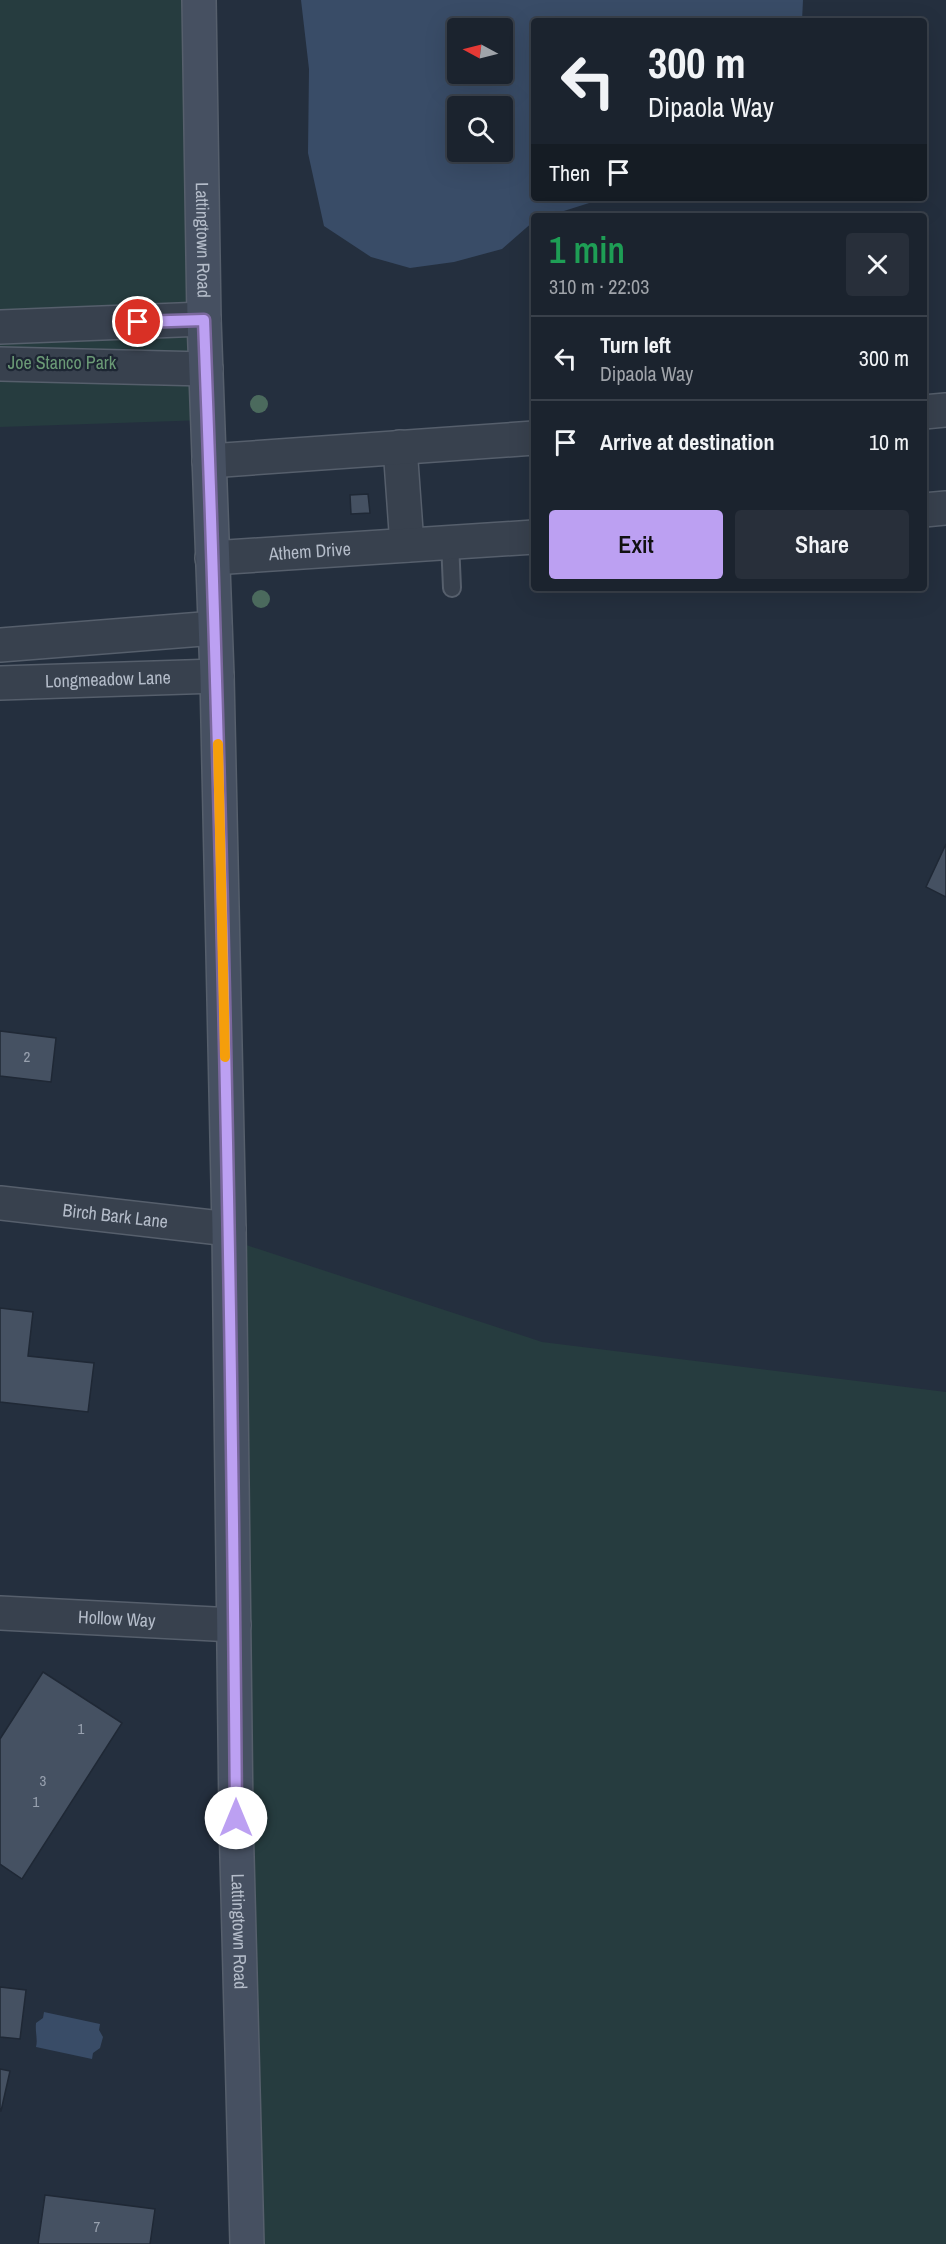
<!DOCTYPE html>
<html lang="en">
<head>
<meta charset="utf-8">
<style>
	:root { --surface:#1b232e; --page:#282f3a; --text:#f1f3f6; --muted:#a0a4aa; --line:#39404a; --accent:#bca0f2 }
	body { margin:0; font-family:"Archivo Narrow",sans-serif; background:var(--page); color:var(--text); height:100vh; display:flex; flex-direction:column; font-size:22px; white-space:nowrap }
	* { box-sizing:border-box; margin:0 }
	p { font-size:20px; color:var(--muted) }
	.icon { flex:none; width:33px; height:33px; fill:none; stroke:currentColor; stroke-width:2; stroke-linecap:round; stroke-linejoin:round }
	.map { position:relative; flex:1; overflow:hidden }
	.sheet { position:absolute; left:531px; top:213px; width:396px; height:378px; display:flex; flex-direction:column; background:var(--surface); border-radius:6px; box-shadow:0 6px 24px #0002,0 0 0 2px var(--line) }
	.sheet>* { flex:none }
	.hud { position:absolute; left:531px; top:18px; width:396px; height:183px; border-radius:6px; box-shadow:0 6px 24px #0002,0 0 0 2px var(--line); background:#1b232e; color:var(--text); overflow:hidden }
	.needle { width:39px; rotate:277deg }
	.tools { position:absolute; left:447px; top:18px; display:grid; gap:12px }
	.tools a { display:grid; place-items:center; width:66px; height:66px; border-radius:6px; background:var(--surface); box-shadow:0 6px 24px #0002,0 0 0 2px var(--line); font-size:30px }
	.pin { position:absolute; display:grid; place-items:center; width:51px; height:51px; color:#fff; margin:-26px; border:3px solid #fff; border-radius:50%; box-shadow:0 2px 6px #0007 }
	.me { position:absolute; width:66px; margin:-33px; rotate:0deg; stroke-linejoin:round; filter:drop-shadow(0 0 4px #0008) }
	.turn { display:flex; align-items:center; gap:21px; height:126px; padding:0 18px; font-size:27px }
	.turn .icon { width:78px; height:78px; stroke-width:2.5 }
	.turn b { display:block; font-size:42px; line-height:51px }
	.then { display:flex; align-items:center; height:57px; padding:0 18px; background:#0003; gap:12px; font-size:22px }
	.round { display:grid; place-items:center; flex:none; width:63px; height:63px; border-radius:6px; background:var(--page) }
	.overview { display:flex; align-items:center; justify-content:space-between; height:102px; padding:0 18px }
	h1 { font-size:36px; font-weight:600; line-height:45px; color:#1e9e55 }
	.primary-button { display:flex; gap:12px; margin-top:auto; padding:12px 18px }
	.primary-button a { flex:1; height:69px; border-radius:6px; background:var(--accent); color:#111; font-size:24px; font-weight:600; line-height:69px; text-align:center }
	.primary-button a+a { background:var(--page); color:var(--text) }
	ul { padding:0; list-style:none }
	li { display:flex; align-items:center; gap:18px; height:84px; padding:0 18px; border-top:2px solid var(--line) }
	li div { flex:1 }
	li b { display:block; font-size:22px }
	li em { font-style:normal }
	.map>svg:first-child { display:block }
</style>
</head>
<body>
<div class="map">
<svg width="946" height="2244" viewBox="0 0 946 2244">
	<rect width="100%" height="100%" fill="#242f3e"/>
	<!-- green -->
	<g fill="#263c3f">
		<path d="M0,0h195l11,420 -206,7z"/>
		<path d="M231,1240l311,102 404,50v852h-688z"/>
	</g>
	<!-- water -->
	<g fill="#394c67" fill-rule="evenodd">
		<path d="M301,0h502l-1,21h-268v177h71l-57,18h-14v5l-32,28 -48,13 -44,6 -39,-11 -47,-31 -16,-73 1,-84zM458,28h44v46h-44zM458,106h44v46h-44z"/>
		<path d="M44,2012l56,12 -1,6 4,7 -3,11 -7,5 -1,6 -56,-12c2,-8 -1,-14 0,-24l7,-5z"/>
	</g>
	<!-- building -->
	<g fill="#455162" stroke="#1f2835" stroke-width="1.5">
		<path d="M368,494l2,19 -19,1 -1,-19z"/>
		<path d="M946,844v53l-20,-10z"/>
		<path d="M0,1031l56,7 -5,44 -51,-6z"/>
		<path d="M0,1308l33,4 -5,44 66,7 -6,49 -88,-10z"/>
		<path d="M43,1672l79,51 -100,156 -22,-15v-125z"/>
		<path d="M0,1987l26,3 -6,49 -20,-2z"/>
		<path d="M0,2069l10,2 -9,40h-1z"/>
		<path d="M45,2195l110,14 -5,35h-112z"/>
	</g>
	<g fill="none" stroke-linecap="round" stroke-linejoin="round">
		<defs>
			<path id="lane" d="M450,542l2,46"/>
			<g id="street">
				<path d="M0,327l204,-8"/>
				<path d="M0,364l206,5"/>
				<path d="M924,412l22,-2"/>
				<path d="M400,447l7,98"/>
				<path d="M209,461l325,-23"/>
				<path d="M924,510l22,-2"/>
				<path id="s1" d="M212,558l322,-21"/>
				<path d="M0,645l215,-17"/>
				<path id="s2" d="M0,683l217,-7"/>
				<path id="s3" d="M0,1203l229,26"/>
				<path id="s4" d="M0,1613l234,12"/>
			</g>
			<g id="secondary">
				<path id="s5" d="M199,0l5,319 13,357 12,553 7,589 11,426"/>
			</g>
		</defs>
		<!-- lane casing -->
		<use href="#lane" stroke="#565f6c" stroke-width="20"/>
		<!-- street casing -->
		<use href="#street" stroke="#565f6c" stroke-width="36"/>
		<!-- secondary casing -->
		<use href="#secondary" stroke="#565f6c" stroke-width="36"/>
		<!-- lane -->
		<use href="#lane" stroke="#38414e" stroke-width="16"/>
		<!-- street -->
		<use href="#street" stroke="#38414e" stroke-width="33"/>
		<!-- secondary -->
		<use href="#secondary" stroke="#465061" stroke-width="33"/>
	</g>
	<!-- trees -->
	<g fill="#4b6a5d">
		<circle cx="259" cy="404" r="9"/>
		<circle cx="261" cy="599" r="9"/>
	</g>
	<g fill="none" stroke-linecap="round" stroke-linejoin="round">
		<defs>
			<path id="route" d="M138,322l66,-2c19,499 28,998 32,1498"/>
		</defs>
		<!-- route casing -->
		<use href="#route" stroke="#7a689d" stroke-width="15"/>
		<!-- route -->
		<use href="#route" stroke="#bca0f2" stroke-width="10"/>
		<!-- slow -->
		<path stroke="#f59e0b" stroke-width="10" d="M218,744l7,313"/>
	</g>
	<g text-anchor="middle" stroke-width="4.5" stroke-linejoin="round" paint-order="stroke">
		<!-- number labels -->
		<g font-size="15" fill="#98a1af">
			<text x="27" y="1062">2</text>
			<text x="81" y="1734">1</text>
			<text x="43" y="1786">3</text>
			<text x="36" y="1807">1</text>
			<text x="97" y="2232">7</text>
		</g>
		<!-- street labels -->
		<g font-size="18" fill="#b4bcc9" stroke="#1d2633">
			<text dy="6" stroke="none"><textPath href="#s5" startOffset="240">Lattingtown Road</textPath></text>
			<text dy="6" stroke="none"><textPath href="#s1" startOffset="98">Athem Drive</textPath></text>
			<text dy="6" stroke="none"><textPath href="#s2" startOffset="108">Longmeadow Lane</textPath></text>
			<text dy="6" stroke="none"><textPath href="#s3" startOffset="116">Birch Bark Lane</textPath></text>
			<text dy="6" stroke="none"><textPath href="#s4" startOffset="117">Hollow Way</textPath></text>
			<text dy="6" stroke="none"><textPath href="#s5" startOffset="1932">Lattingtown Road</textPath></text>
		</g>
		<!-- park labels -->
		<g font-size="18" fill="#6b9a76" stroke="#1d2633">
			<text x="62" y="369">Joe Stanco Park</text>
		</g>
	</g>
</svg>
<div class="tools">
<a><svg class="needle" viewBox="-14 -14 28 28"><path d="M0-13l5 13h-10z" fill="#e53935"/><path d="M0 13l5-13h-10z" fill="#a0a4aa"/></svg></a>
<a><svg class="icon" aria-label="search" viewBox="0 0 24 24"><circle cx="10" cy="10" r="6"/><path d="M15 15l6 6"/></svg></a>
</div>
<div class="pin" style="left:138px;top:322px;background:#d93025"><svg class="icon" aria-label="arrive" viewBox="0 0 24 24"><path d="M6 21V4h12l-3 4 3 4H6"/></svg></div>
<svg class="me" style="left:236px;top:1818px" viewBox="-20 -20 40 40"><circle r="19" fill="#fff"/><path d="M0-13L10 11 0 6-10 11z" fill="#bca0f2"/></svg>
<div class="hud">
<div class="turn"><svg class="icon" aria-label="left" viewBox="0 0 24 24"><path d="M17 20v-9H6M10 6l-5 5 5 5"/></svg><div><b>300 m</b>Dipaola Way</div></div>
<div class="then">Then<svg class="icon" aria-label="arrive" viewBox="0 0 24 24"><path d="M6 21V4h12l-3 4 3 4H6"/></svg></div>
</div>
<section class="sheet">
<div class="overview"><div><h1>1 min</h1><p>310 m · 22:03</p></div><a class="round"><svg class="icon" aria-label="close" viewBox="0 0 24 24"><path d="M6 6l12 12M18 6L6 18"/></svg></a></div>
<ul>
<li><svg class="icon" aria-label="left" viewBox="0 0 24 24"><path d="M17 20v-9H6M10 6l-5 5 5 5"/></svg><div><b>Turn left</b><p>Dipaola Way</p></div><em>300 m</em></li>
<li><svg class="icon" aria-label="arrive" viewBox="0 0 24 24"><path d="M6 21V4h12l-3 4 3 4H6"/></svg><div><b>Arrive at destination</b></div><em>10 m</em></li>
</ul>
<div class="primary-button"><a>Exit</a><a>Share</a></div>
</section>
</div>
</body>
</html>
